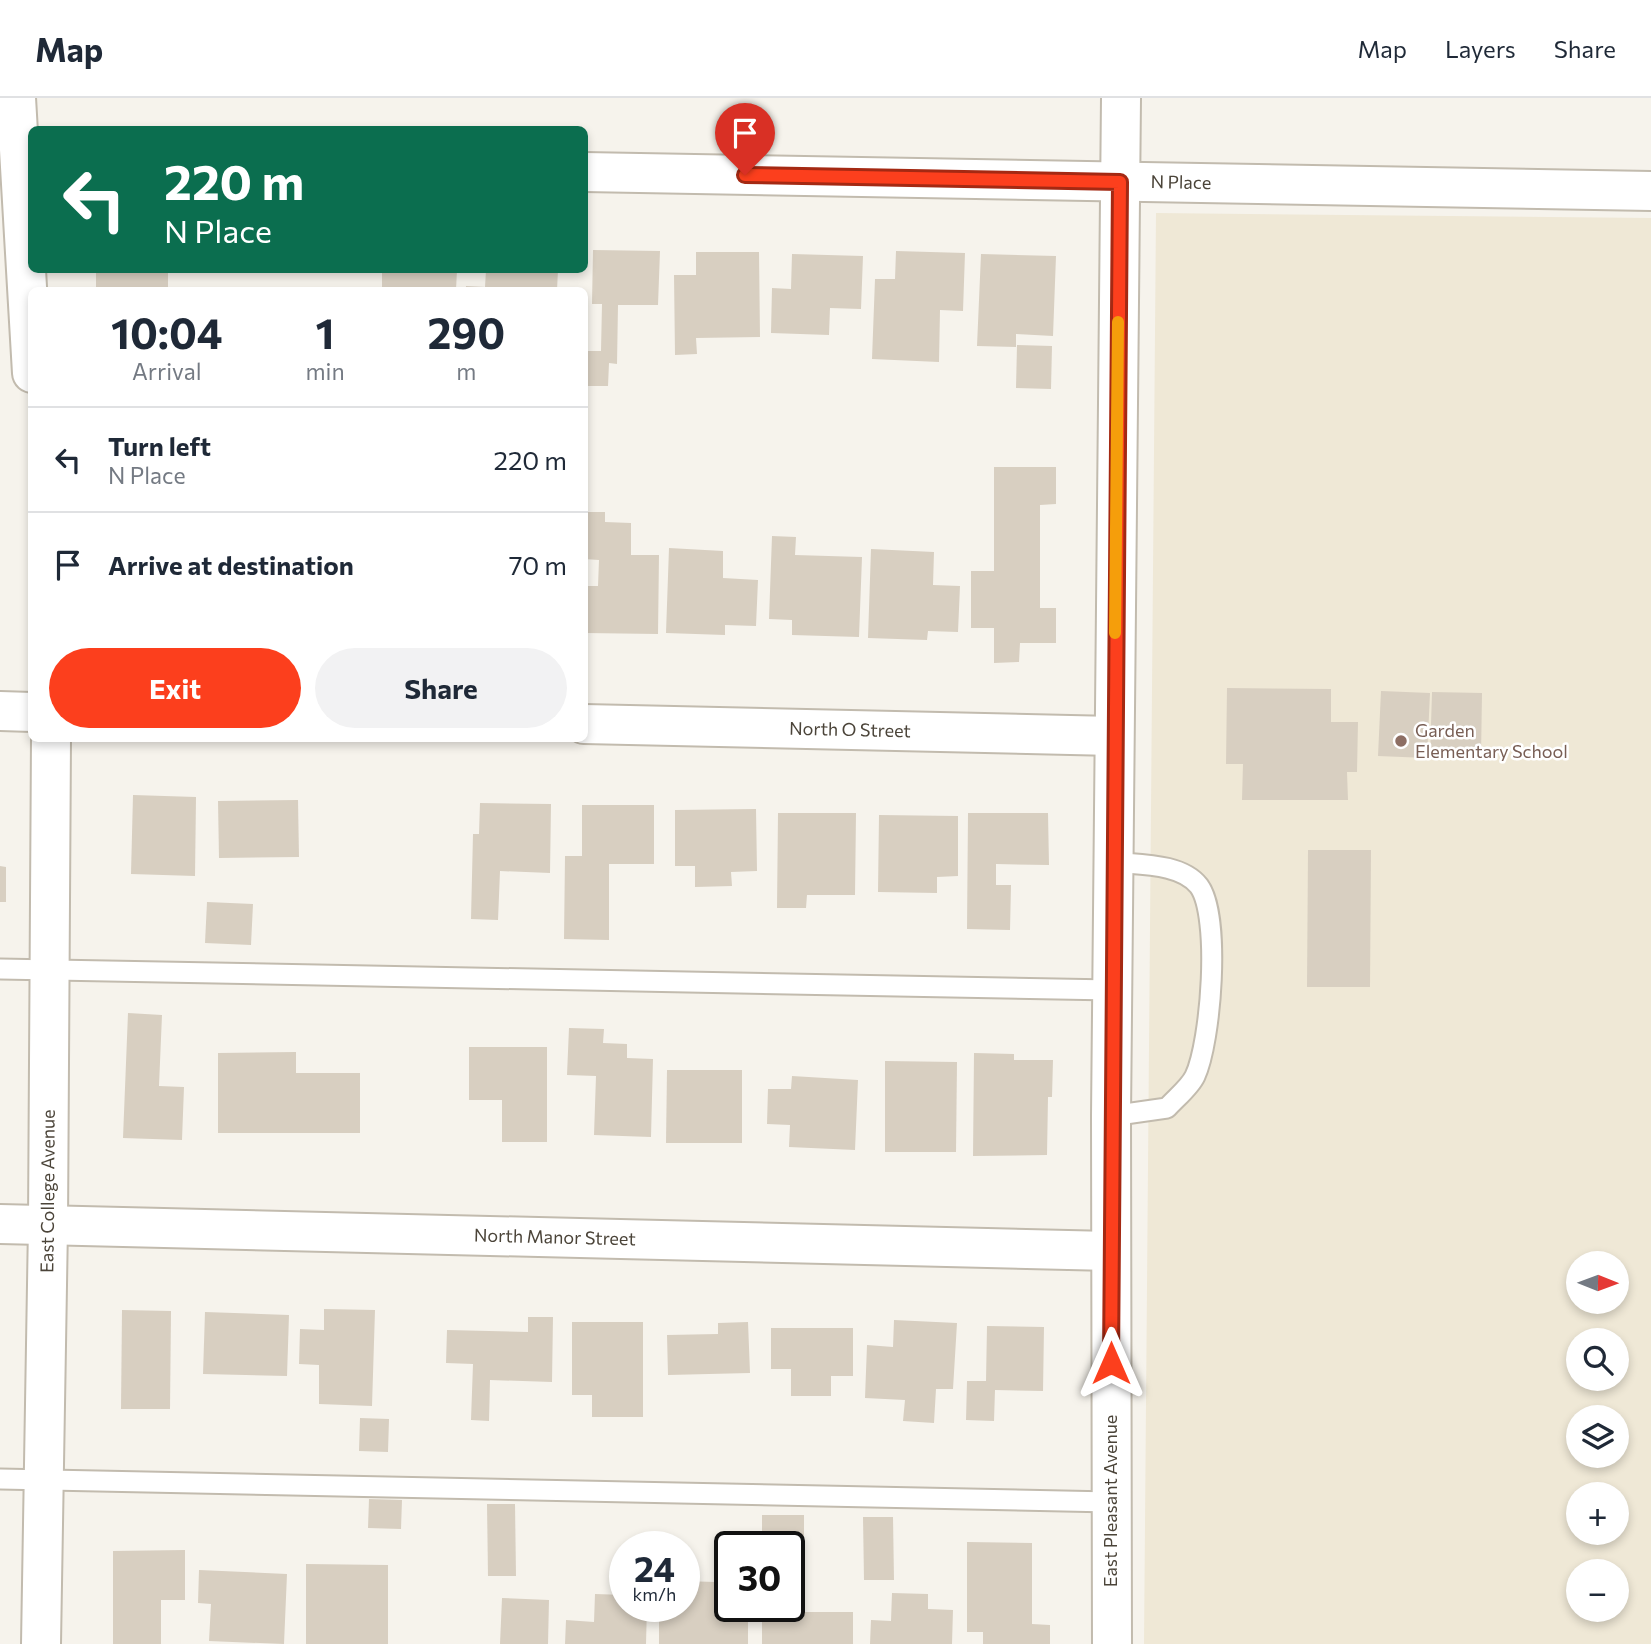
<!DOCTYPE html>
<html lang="en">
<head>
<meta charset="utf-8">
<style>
	:root { --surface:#fff; --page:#f2f2f3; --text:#1f2937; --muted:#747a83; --line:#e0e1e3; --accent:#fc3f1d }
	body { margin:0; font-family:Commissioner,sans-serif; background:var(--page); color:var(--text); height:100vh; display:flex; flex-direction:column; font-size:26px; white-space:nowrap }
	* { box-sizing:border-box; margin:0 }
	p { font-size:23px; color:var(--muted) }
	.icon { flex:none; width:38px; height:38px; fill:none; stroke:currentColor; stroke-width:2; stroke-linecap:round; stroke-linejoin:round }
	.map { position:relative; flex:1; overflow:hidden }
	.drawer { position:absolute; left:28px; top:189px; width:560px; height:455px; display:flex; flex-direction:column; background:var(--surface); border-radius:10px; box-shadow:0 4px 10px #0003 }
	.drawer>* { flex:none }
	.banner { position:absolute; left:28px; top:28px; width:560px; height:147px; border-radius:10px; box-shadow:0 4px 10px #0003; background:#0b6e4f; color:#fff; overflow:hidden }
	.needle { width:46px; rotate:91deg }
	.fabs { position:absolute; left:1566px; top:1153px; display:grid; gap:14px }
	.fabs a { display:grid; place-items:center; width:63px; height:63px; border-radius:50%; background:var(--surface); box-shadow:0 4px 10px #0003; font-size:35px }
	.speed { position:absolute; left:609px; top:1433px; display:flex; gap:14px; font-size:35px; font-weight:700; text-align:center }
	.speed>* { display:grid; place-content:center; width:91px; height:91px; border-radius:50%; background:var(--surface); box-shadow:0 4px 10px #0003; line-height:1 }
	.speed small { font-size:18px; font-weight:400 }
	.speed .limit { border:4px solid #111; border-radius:10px; background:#fff; color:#111 }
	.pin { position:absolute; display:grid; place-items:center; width:60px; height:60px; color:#fff; margin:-72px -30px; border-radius:50% 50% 50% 0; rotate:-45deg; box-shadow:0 0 7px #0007 }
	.pin .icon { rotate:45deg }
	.me { position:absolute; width:77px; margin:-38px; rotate:0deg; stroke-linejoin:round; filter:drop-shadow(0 0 5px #0008) }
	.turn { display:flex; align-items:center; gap:24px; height:147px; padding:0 21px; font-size:32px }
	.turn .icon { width:91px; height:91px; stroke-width:2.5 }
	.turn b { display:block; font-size:49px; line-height:60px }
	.eta { display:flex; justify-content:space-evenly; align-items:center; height:119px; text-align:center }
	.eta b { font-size:42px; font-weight:700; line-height:49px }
	.action { display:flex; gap:14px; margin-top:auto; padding:14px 21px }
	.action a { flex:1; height:80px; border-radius:42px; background:var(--accent); color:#fff; font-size:28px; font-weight:700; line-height:80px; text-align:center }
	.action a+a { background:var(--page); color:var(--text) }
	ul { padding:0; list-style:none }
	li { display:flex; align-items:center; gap:21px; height:105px; padding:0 21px; border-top:2px solid var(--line) }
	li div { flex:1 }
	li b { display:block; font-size:26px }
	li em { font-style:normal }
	header { display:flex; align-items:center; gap:42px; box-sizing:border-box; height:98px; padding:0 35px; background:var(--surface); border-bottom:2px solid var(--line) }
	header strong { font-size:33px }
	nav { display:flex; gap:38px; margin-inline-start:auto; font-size:24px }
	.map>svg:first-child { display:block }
</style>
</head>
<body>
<header>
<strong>Map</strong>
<nav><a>Map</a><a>Layers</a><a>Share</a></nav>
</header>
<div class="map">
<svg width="1651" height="1546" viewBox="0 0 1651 1546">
	<rect width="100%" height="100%" fill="#f6f3ec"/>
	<!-- education -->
	<path fill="#efe8d6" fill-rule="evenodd" d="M1156,115l495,5v1426h-507zM1578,1166h39v38h-39zM1578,1242h39v39h-39zM1578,1320h39v38h-39zM1578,1396h39v39h-39zM1578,1474h39v38h-39z"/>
	<!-- building -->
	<g fill="#d8cfc1">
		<path d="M593,152l67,1 -2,54h-40l-1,59 -8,-1 -1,23h-24v-35h17l1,-47h-10z"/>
		<path d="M896,153l69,2 -2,58 -23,-1 -1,52 -67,-3 3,-80h20z"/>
		<path d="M696,154h63l1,85 -64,1 1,16 -22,1 -1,-80h22z"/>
		<path d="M792,156l71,2 -2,53 -31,-1 -1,27 -58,-2 1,-45 19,1z"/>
		<path d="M981,156l75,2 -3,80 -37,-2v13l-39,-1z"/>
		<rect x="96" y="172" width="72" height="20"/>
		<path d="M382,172h75l-1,20h-74z"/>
		<path d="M486,172h72l-1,20h-91v-4l19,1z"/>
		<path d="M1017,247l35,1 -1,43 -35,-1z"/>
		<path d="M994,369h62v37l-16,1v103h16v35h-36l-1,19 -25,1v-35h-23v-57h23z"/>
		<path d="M584,414h21v10l26,1v32h28l-1,79 -73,-1 1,-47h12l1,-26 -15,-1z"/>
		<path d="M772,438l24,1 -1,18 67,2 -3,80 -67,-2v-15l-23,-1z"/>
		<path d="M669,450l54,3v27l35,2 -2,46 -31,-1v10l-59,-2z"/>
		<path d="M871,451l63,3 -1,33 27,1 -2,46 -30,-1 -1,9 -59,-2z"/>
		<path d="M1227,590l104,1v33h27l-1,50h-10l1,28h-106l1,-36h-17z"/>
		<path d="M1381,593l49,2 -3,65 -49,-2z"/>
		<path d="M1432,594l50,1 -1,64 -51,-1z"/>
		<path d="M133,697l63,2 -1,79 -64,-2z"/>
		<path d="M298,702l1,57 -80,1 -1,-57z"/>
		<path d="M480,705l71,1 -1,69 -50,-2 -2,49 -27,-1 2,-85h6z"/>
		<path d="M582,707h72v59h-45v76l-45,-1 1,-83h17z"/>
		<path d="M756,711l1,62 -26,1 1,14 -37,1v-21h-20v-56z"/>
		<path d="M778,715h78l-1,82h-48l-1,13h-29z"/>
		<path d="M968,715h80l1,52 -53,-1v21h15l-1,45 -43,-1z"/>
		<path d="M879,717l79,1v60l-21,1v16l-59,-1z"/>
		<path d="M1308,752h63l-1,137h-63z"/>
		<path d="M0,768l6,1v35h-6z"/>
		<path d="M207,804l46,2 -2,41 -46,-2z"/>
		<path d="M128,915l34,2 -3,71 25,1 -2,53 -59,-2z"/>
		<path d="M569,930l35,1 -1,14 24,1v14l26,1 -2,78 -57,-2 2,-59 -29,-1z"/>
		<path d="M469,949h78v95h-45v-42h-33z"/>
		<path d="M296,954v21h64v60h-142v-80z"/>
		<path d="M974,955l40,1v6h39l-1,37h-4l-1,58 -74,1z"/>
		<path d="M885,963l72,1 -1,90h-71z"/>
		<path d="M667,972h75v73h-76z"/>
		<path d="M792,978l66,4 -3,70 -66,-3 1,-22 -23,-1 1,-35h23z"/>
		<path d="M324,1211l51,1 -3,96 -53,-2v-39l-20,-1 1,-35 24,1z"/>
		<path d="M122,1212l49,1 -1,98h-49z"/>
		<path d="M205,1214l84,3 -2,61 -84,-2z"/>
		<path d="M528,1219h25l-1,65 -62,-2 -1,41 -18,-1 2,-56 -27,-1 1,-33 81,2z"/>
		<path d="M894,1222l63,3 -4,66h-17l-2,34 -31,-2 2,-21 -40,-2 2,-53 26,2z"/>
		<path d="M572,1224h71v95h-51v-22h-20z"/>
		<path d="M748,1224l2,51 -82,2 -1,-40 51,-1v-11z"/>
		<path d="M987,1228l57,1 -1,64 -48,-1 -1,31 -28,-1 1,-39h19z"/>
		<path d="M771,1230h82v48h-22v20h-40v-27h-20z"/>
		<path d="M360,1320l29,1 -1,33 -29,-1z"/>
		<path d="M369,1401l33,1 -1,29 -33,-1z"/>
		<path d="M487,1406h28l1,72h-28z"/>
		<path d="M762,1417h42v53h-15v-21h-27z"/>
		<path d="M863,1419h30l1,63h-30z"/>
		<path d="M967,1444l65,1v81l18,1v19h-67v-12h-16z"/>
		<path d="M185,1452v50h-24v44h-48v-93z"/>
		<path d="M306,1466l82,1v79h-82z"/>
		<path d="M199,1472l88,4 -3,70 -75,-3 2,-37 -13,-1z"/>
		<path d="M684,1483l31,1v10h15v14h18v38h-89v-38h25z"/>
		<path d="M789,1493h13v21h51v32h-91v-38h27z"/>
		<path d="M892,1495l36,1v15l25,1 -1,34h-82l1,-24 20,1z"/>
		<path d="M595,1496l30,1v11h22l-1,38h-81l1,-24 28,2z"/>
		<path d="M502,1500l47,2 -1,44h-48z"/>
	</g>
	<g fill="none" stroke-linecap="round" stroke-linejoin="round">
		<defs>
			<g id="service">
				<path d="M0,871l1112,21"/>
				<path d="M1111,1018l56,-8c9,-10 23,-21 28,-32 16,-34 26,-160 4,-190 -18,-23 -60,-21 -86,-24"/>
				<path d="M0,1381l1111,23"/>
			</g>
			<g id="minor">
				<path d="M16,0l16,275"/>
				<path id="s1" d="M584,74l1067,19"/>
				<path d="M0,613l32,1"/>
				<path id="s2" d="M584,626l530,12"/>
				<path id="s3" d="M0,1126l1110,27"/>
				<path id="s4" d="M41,1546l7,-419 3,-487"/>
				<path d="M1112,1546l-1,-528 10,-1018"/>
			</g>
		</defs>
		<!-- service casing -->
		<use href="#service" stroke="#c2bbae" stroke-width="23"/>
		<!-- minor casing -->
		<use href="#minor" stroke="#c2bbae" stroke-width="42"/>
		<!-- service -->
		<use href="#service" stroke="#fff" stroke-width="19"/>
		<!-- minor -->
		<use href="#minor" stroke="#fff" stroke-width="38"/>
	</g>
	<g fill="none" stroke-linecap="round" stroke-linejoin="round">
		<defs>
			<path id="route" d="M745,77l375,7 -9,1181"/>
		</defs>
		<!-- route casing -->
		<use href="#route" stroke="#a42913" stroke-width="18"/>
		<!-- route -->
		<use href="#route" stroke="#fc3f1d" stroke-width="12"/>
		<!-- slow -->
		<path stroke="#f59e0b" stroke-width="12" d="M1115,535l3,-311"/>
	</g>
	<!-- markers -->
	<circle fill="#8d6e63" stroke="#fff" stroke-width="2.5" cx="1401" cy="643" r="7"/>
	<g text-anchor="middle" stroke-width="5" stroke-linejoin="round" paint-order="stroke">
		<!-- street labels -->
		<g font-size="18" fill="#4b4439" stroke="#fff">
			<text dy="6" stroke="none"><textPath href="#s1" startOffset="597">N Place</textPath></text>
			<text dy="6" stroke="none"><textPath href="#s2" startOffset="266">North O Street</textPath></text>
			<text dy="6" stroke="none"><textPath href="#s4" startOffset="453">East College Avenue</textPath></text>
			<text dy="6" stroke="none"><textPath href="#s3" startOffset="555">North Manor Street</textPath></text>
			<text transform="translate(1111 1403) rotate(-90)" y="6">East Pleasant Avenue</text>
		</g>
		<!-- education labels -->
		<g font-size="18" fill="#785e54" stroke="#fff" text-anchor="start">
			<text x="1415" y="639">Garden<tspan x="1415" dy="21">Elementary School</tspan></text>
		</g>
	</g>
</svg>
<div class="fabs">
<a><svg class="needle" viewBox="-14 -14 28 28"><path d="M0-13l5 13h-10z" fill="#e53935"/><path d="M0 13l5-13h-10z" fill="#747a83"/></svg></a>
<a><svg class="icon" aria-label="search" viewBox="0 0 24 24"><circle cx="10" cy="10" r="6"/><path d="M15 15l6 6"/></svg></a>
<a><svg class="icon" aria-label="layers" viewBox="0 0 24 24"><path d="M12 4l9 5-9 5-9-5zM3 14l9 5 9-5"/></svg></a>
<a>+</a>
<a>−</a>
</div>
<div class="speed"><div>24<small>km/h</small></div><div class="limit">30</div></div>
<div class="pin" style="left:745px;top:77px;background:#d93025"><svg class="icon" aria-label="arrive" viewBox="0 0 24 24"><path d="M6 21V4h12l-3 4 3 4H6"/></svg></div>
<svg class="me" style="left:1111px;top:1265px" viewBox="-20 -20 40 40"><path d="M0-17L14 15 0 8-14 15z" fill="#fc3f1d" stroke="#fff" stroke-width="4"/></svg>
<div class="banner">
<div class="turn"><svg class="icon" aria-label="left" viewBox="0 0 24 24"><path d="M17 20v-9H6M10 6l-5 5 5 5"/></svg><div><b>220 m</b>N Place</div></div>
</div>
<section class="drawer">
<div class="eta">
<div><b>10:04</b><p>Arrival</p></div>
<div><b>1</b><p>min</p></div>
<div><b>290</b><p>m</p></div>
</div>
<ul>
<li><svg class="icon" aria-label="left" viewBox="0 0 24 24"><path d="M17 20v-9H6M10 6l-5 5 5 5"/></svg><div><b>Turn left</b><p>N Place</p></div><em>220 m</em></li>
<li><svg class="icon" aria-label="arrive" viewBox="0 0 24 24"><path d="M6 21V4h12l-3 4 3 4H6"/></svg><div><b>Arrive at destination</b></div><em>70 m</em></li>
</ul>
<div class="action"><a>Exit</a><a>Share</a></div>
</section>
</div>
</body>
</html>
